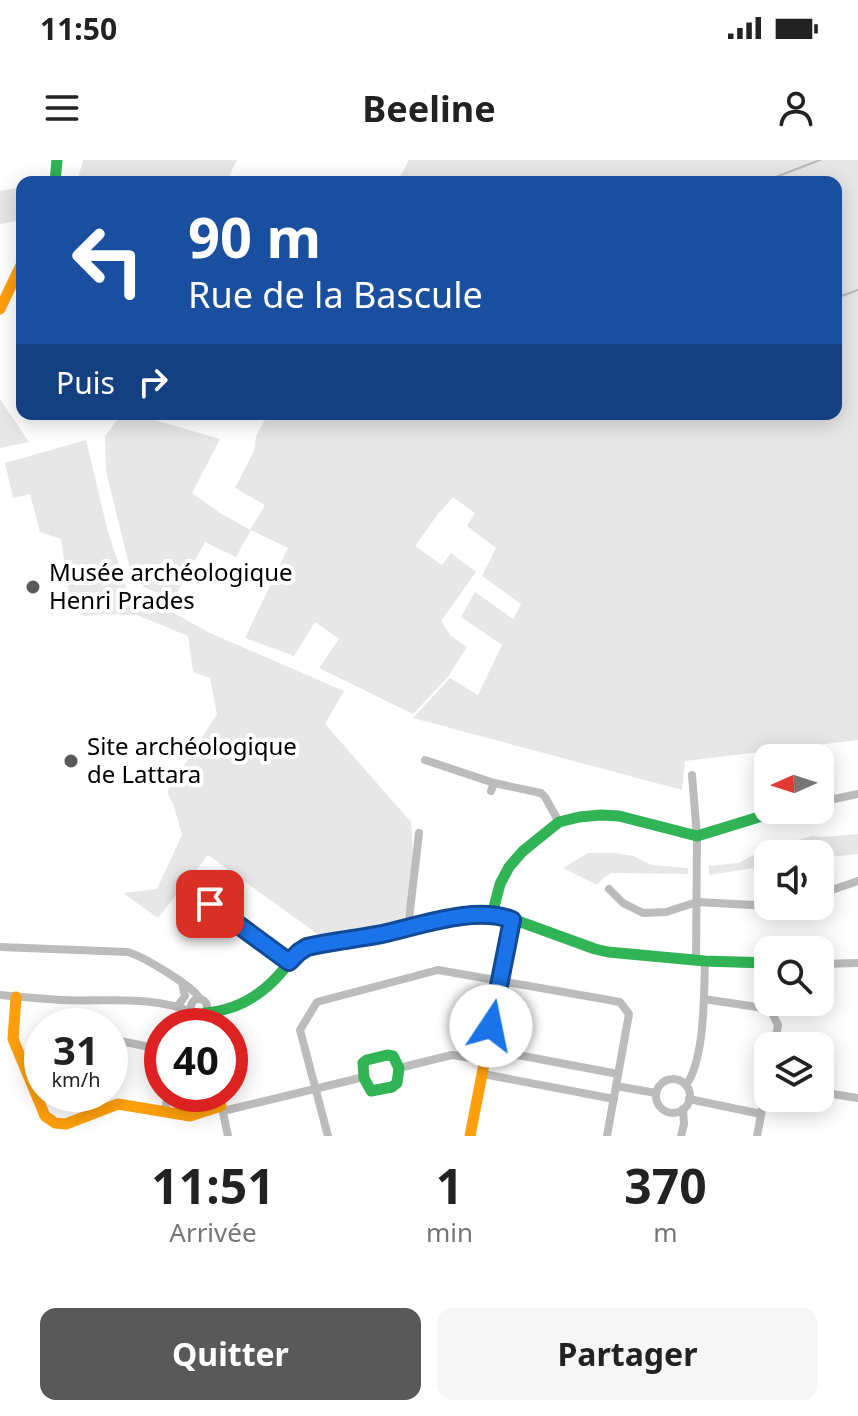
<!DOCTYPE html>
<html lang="fr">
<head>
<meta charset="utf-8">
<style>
	:root { --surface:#fff; --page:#f6f6f6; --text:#222; --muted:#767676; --accent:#595959 }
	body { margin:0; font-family:"Noto Sans",sans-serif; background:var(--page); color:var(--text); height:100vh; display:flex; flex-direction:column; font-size:30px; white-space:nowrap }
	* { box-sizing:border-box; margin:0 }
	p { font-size:26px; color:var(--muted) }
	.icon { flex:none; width:44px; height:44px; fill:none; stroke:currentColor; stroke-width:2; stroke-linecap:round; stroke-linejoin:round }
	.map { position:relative; height:976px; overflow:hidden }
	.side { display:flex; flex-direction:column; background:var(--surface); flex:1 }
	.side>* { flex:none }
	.guide { position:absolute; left:16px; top:16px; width:826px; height:244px; border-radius:16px; box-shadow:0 4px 20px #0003; background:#1a4fa0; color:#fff; overflow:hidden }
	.needle { width:52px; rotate:267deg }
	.tools { position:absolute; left:754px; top:584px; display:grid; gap:16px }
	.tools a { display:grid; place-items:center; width:80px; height:80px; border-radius:16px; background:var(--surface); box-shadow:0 4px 20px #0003; font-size:40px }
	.speed { position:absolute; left:24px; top:848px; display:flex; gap:16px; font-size:40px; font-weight:700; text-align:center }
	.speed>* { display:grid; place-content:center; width:104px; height:104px; border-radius:50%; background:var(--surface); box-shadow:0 4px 20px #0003; line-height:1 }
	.speed small { font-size:20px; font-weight:400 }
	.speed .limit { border:12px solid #d22; background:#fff; color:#111 }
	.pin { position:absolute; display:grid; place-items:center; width:68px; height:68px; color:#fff; margin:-34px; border-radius:16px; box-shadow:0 4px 12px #0006 }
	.me { position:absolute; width:88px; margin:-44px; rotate:11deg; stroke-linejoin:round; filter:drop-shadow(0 0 6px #0008) }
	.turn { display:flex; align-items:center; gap:28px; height:168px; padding:0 40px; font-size:36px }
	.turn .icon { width:104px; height:104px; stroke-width:2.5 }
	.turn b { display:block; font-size:56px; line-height:68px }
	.then { display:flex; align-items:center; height:76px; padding:0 40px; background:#0003; gap:16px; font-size:30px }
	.eta { display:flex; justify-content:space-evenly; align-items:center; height:136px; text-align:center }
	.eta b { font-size:48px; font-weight:700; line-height:56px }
	.action { display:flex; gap:16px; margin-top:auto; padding:16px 40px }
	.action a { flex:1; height:92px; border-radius:16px; background:var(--accent); color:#fff; font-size:32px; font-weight:700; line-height:92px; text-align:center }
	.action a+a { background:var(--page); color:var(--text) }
	.status { display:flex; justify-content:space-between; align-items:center; height:56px; padding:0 40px; background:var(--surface); direction:ltr }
	.status svg { height:22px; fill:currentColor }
	header { display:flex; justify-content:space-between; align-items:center; height:104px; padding:0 40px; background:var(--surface); font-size:36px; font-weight:700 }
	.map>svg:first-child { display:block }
</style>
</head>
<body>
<div class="status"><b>11:50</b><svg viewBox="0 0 49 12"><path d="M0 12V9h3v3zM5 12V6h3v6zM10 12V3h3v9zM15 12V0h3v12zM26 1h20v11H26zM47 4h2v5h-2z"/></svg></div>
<header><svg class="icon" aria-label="menu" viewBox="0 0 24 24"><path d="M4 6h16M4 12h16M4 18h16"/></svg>Beeline<svg class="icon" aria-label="person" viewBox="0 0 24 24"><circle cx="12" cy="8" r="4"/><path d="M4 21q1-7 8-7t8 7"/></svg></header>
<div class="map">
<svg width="858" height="976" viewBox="0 0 858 976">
	<rect width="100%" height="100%" fill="#fff"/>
	<!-- green -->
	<g fill="#e7e7e7">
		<path d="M83,0h154l-11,22h-149z"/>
		<path d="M409,0h449v580l-173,21 -3,29 -269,-72 37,-40 28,17 24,-50 -41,-28 14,-25 38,27 8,-15 -39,-28 14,-28 -29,-22 8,-13 -22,-16 -15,17 -23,32 27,19 9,-12 25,19 -35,49 10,15 16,11 -19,30 -35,37 -94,-46 20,-29 -24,-17 -21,34 -49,-18 43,-90 -37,-18 -15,27 -31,-15 -32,58 -29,-13 -13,-14 -25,-102 -1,-35 17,-22h12l86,25 -28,54 28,20 30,17 15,-25 -30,-17 19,-37 2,-15 12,-22h568v-232h-439z"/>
		<path d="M22,27v33l-22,4v-33z"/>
		<path d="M0,239l29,43 -29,6z"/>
		<path d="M86,280l21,88 20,63 47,22 36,20 134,58 -19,33 86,98c3,30 2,70 -8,99l-42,12 -38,5 -115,-83 -50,63 -35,-25 34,-4 25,-54 -8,-29 -7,-14 50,-78 -7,-36 -17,-6 -5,-36 -51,-21 -34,-1 -18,2 -14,-7 -10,-70 -21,-7 -10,-38 -17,4 -8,-35z"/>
		<path d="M858,674v20l-38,4v-4h-52v12l-59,9v-9l29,-3 23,-12 51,-15 10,1z"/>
		<path d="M588,693h26l19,3 19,9 36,3v6l-76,-1 -9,5 -6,7 -34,-17z"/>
	</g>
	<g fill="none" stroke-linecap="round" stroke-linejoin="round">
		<!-- stream -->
		<g stroke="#b9b9b9" stroke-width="2">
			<path d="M763,22l57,-22"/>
			<path d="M836,138l22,-8"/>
		</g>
		<!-- street -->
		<g stroke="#bcbcbc" stroke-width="8">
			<path d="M425,600l69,23"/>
			<path d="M692,615l5,61 -1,124"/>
			<path d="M491,631l3,-8 47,10 4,4 14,25"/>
			<path d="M820,642l38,-8"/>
			<path d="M609,729l14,14 20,10 23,-1 31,-10 74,4"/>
			<path d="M820,734l38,-13"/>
			<path d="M210,744l79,58"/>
			<path d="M410,767l-1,-8 10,-86"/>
			<path d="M0,787l128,5c16,5 65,34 72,47"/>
			<path d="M820,804l38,-1"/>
			<path d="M0,835c21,2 42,4 63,5 41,2 92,-5 130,13"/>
			<circle cx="199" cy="847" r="8"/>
			<path d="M704,839l66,10 8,16 -4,21"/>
			<path d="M177,847l8,-11 -3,-13"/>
			<path d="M110,879l50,10 2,2"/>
			<path d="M486,889l132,25"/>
			<path d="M23,902l19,-8"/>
			<path d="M399,908l53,-13 32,5"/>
			<path d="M483,914l131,25"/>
			<circle cx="673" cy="936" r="17"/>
			<path d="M686,925c19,-25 18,-92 19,-124"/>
			<path d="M616,926l40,7"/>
			<path d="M820,932l38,6"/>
			<path d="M219,934l9,42"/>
			<path d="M689,939l72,15"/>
			<path d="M223,951l141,-34"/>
			<path d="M165,952l3,-18"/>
			<path d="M328,976l-28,-106 17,-28 121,-32 182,32 9,12 -22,122"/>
			<path d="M681,976l3,-12 -1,-15"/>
			<path d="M757,976l11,-58"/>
		</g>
		<!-- fast -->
		<g stroke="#30b455" stroke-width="11">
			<path d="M55,22l2,-22"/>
			<path d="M492,755l8,-31 9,-17 14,-16 36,-29 20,-5 22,-2 18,1 78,20 85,-26"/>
			<path d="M205,853c24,-2 47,-12 65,-29 13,-12 22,-27 37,-37l74,-13 76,-17 31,-2 16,1 91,33 13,3 97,9 63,2"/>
			<path d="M387,895l6,1 6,12 -2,15 -5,4 -21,4 -7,-13 -1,-15 4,-3z"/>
		</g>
		<!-- slow -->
		<g stroke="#ff9f0a" stroke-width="11">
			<path d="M0,149l22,-46"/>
			<path d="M16,837l-3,42 32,77 10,7 11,1 52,-20 72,12 31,-10"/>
			<path d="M470,976l42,-216"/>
		</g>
	</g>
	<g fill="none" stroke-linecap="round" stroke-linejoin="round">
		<defs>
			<path id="route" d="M210,744l79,58 10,-10 8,-5c25,-6 50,-8 75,-13 37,-8 94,-29 130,-14l-21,106"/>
		</defs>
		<!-- route casing -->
		<use href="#route" stroke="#114b97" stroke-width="20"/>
		<!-- route -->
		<use href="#route" stroke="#1a73e8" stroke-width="14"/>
	</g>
	<!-- markers -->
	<g fill="#595959" stroke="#fff" stroke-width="3">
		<circle cx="33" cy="427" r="8"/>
		<circle cx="71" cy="601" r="8"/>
	</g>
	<g text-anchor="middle" stroke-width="8" stroke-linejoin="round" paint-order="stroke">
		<!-- poi labels -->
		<g font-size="24" fill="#000" stroke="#fff" text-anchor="start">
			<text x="49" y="421">Musée archéologique<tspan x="49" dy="28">Henri Prades</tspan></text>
			<text x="87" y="595">Site archéologique<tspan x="87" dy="28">de Lattara</tspan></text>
		</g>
	</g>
</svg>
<div class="tools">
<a><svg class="needle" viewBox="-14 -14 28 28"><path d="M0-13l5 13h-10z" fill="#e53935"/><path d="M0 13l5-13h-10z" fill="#767676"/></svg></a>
<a><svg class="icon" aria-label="sound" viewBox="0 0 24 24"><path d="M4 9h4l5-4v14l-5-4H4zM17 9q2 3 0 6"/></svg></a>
<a><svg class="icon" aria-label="search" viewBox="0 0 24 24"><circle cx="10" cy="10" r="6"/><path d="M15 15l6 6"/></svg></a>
<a><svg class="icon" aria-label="layers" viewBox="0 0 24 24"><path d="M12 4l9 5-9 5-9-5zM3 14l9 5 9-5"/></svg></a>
</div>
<div class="speed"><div>31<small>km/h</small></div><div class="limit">40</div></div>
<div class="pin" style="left:210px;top:744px;background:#d93025"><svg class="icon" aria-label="arrive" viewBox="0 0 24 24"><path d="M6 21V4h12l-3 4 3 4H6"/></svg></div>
<svg class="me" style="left:491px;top:866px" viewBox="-20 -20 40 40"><circle r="19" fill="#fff"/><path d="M0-13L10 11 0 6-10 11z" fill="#1a73e8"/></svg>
<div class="guide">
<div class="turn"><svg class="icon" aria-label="left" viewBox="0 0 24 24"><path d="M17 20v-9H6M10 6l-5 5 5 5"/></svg><div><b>90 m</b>Rue de la Bascule</div></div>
<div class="then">Puis<svg class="icon" aria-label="right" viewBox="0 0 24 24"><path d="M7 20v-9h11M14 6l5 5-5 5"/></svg></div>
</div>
</div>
<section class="side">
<div class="eta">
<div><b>11:51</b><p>Arrivée</p></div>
<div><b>1</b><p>min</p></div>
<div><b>370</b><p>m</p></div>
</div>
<div class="action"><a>Quitter</a><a>Partager</a></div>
</section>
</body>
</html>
